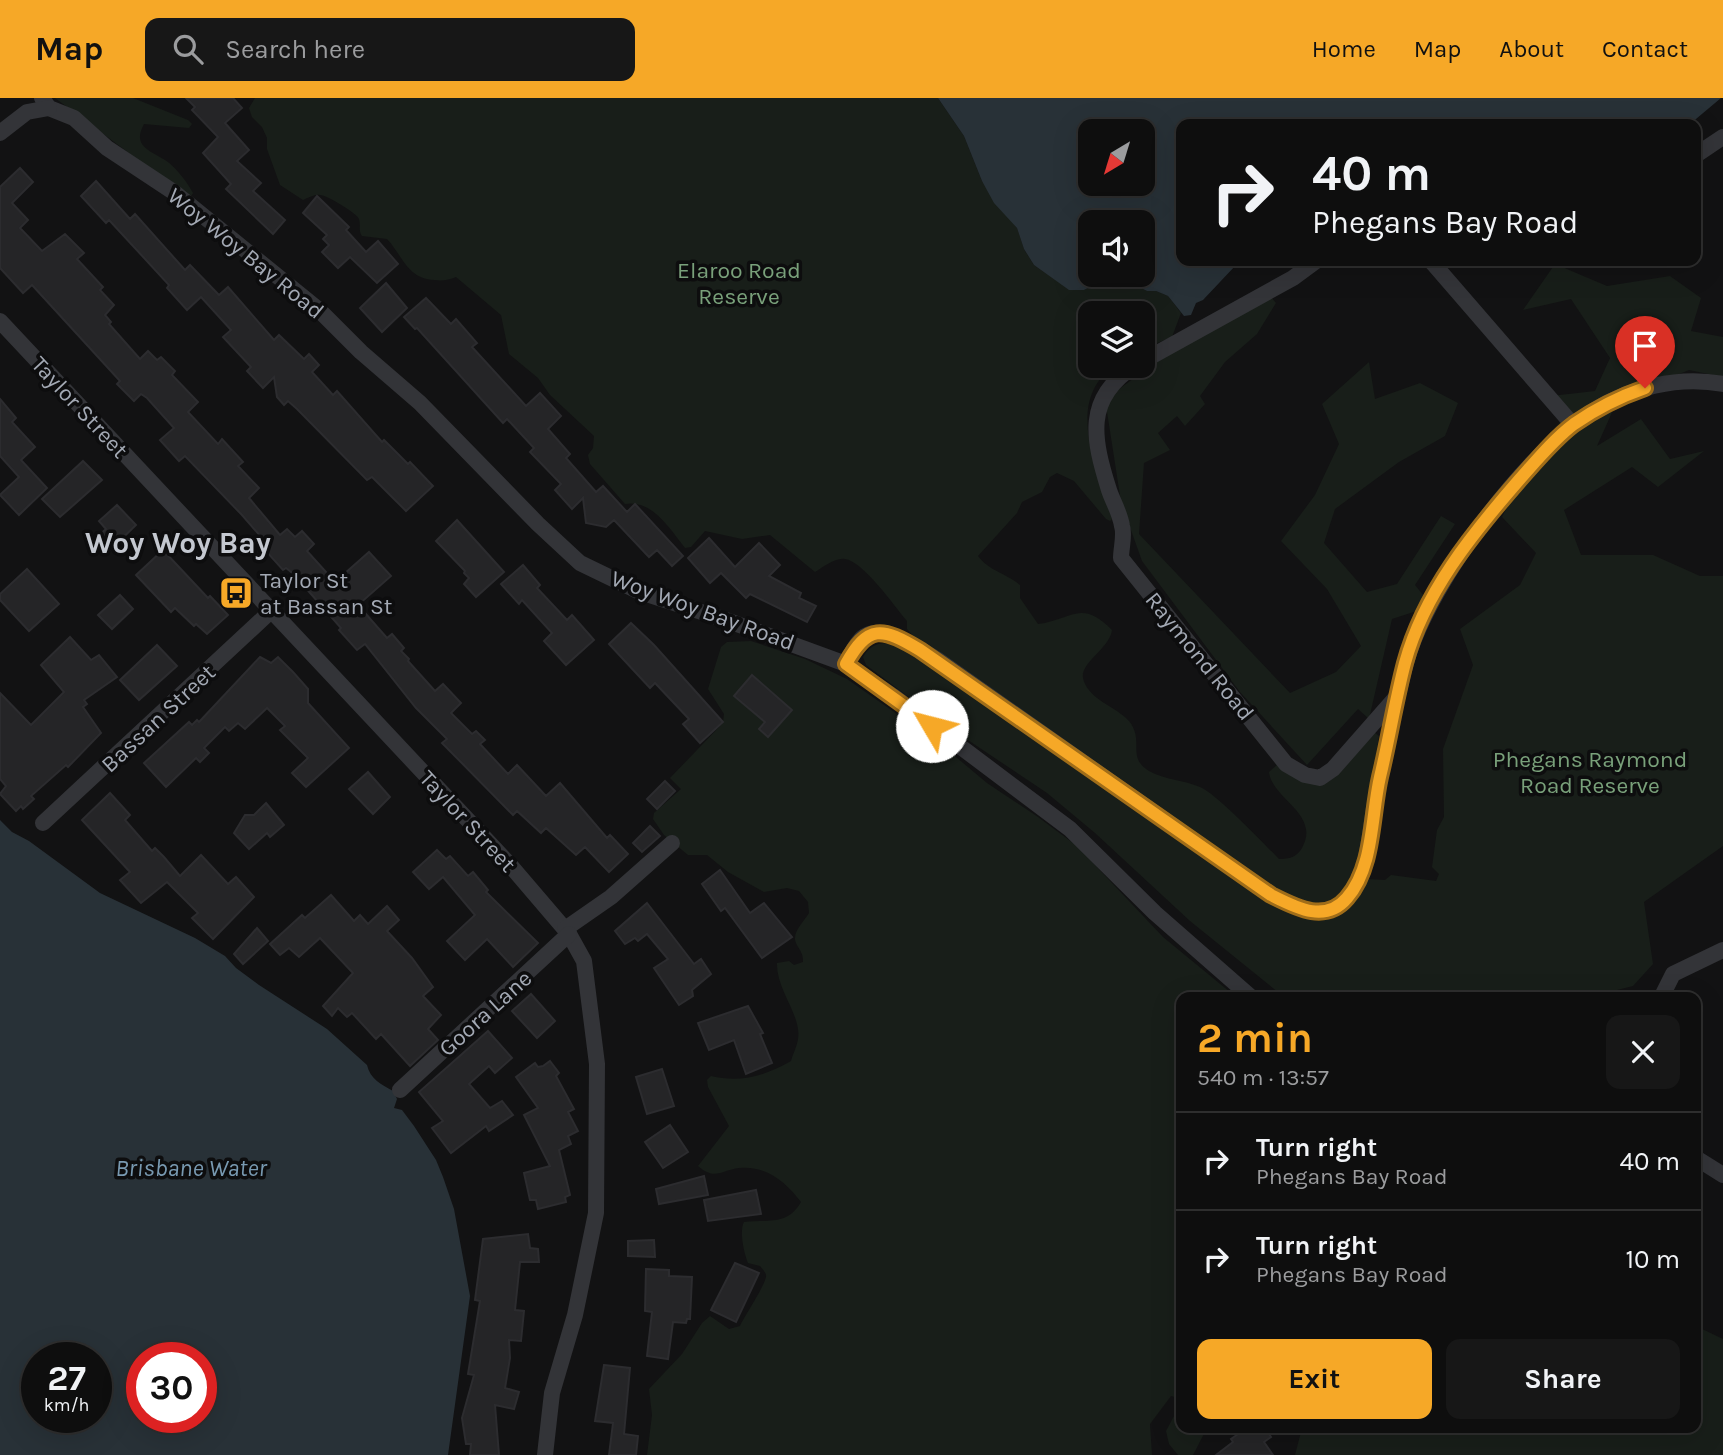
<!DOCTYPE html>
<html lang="en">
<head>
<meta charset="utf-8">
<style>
	:root { --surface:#0e0e0e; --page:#171717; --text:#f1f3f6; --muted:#9b9c9e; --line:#2e2e2e; --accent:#f6a827 }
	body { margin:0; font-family:Karla,sans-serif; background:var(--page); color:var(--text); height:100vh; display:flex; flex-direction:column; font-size:26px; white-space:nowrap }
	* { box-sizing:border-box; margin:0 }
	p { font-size:23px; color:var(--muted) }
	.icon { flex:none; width:38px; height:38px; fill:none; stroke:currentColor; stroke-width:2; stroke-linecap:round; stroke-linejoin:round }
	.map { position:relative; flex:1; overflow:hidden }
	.side { position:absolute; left:1176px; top:894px; width:525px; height:441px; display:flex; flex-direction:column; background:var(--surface); border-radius:14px; box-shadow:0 7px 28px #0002,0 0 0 2px var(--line) }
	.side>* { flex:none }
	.top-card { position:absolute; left:1176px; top:21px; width:525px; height:147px; border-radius:14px; box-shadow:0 7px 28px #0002,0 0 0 2px var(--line); background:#0e0e0e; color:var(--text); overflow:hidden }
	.needle { width:46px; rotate:218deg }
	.controls { position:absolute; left:1078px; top:21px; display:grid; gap:14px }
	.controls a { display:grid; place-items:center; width:77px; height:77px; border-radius:14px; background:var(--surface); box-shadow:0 7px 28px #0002,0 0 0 2px var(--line); font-size:35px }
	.speed { position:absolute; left:21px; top:1244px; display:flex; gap:14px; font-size:35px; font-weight:700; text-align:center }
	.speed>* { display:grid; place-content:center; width:91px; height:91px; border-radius:50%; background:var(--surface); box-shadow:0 7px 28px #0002,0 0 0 2px var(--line); line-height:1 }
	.speed small { font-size:18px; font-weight:400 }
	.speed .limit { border:10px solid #d22; background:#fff; color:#111 }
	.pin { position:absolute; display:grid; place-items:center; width:60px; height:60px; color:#fff; margin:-72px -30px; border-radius:50% 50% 50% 0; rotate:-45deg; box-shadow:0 0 7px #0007 }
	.pin .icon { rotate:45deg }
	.me { position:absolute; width:77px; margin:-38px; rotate:307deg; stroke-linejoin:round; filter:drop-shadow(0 0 5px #0008) }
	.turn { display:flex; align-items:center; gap:24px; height:147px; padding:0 21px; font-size:32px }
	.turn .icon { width:91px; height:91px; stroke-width:2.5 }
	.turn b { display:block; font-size:49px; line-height:60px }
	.round { display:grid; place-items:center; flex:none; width:74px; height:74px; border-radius:14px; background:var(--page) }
	.summary { display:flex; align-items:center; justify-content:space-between; height:119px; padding:0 21px }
	h1 { font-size:42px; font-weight:700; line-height:52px; color:var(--accent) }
	.action { display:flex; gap:14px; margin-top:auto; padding:14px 21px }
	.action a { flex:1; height:80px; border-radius:14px; background:var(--accent); color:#111; font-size:28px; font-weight:700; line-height:80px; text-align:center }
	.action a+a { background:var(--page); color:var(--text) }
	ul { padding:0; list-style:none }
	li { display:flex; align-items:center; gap:21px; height:98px; padding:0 21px; border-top:2px solid var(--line) }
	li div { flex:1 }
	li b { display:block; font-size:26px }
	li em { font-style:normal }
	header { display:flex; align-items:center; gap:42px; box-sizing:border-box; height:98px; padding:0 35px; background:var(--accent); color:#111 }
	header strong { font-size:33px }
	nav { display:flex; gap:38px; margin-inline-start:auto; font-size:24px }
	.search { width:490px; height:63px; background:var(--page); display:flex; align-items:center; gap:18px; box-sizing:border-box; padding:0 24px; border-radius:14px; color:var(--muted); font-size:26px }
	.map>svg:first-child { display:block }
</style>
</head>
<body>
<header>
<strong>Map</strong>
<div class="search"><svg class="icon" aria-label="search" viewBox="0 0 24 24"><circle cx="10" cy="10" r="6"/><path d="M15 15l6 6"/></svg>Search here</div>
<nav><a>Home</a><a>Map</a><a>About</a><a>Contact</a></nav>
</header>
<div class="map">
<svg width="1723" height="1357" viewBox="0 0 1723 1357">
	<rect width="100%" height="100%" fill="#121213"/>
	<!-- green -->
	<g fill="#181e19">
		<path d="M55,0h78l55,22 4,4 -3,4 -45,-4c-12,22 5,26 21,36 10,6 22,22 28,33l-2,3 -11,-5z"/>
		<path d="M255,0h683l26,38 18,45 35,47 7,21 10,16 36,25h14l10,-5 35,-3 18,9h9l12,5 13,17 -9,24 -29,12v-36h-53v53h25c-52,33 -17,107 -3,153l-2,2 -4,-2 -32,-38 -17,-8 -7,4 -8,15 -20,10 -5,11 -39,43c11,15 28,17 42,29v13l18,26c33,-4 43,-26 74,6 -2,18 -32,33 -29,48 4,21 34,29 46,43 16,20 -3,36 20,50 16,9 35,9 51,16 17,7 63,56 79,72 10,0 18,-2 23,-11 19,-34 -30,-49 -33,-76l9,-8 31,19 65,-51 5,4 -20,126 -8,20 -11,16 -12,8 -23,-1 -31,-15 -355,-247 -12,-14v-8c-12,-14 -44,-60 -62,-62 -9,-2 -22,8 -30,13l-45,-37 -28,4 -37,-8 -14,16 -6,1c-15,-19 -33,-49 -60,-44l-35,-40 -2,-9 5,-7 1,-12 -44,-41 -12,-17 -29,-24 -8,-39 -45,-38c-7,3 -14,4 -21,3 -28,-1 -32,-24 -48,-41l-25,-3c-4,-6 -1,-10 -3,-17 -1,-5 -32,-24 -39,-24 -5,-1 -12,3 -17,5l-23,-15 -13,-36v-11l-5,-11 -10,-10 -3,-9z"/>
		<path d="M1555,166l52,22 63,-10 31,22 -10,33 32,6v40l-34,-7 -71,29 -21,47 44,-27 29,40 34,-8 -46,36 -26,-20 -68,43 17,45h72l47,21h23v270l-79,56 9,62 -20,22 -48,12 -301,-1 -94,-76 -95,-88 -48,-40 -97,-65 -84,-63 -3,-8c15,-25 37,-10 57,-1l373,257 57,-9 18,-25 17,1 6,-5 45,6 3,-7 -7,-7 5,-37 7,-13 -1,-68 30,-84 -13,-36 60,-44 16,-32 -34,-36 34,-65 24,-30 -18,-25 53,-6 15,-33 -39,-59 -48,11z"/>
		<path d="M1271,199l5,6 -19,31 -32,28 -25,34 5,8 -20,22 -8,-10 -19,17 12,17 -26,13 -5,71 151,159 46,-21 25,-26 -34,-57 -46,-48 34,-46 24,-51 -17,-40 47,-42 6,37 45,-16 38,20 -13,33 -46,26 -64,47 -11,34 43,49 30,-8 44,-68 14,8 -40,61 17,21 -40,13 -23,100 -11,-10 -51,56 -67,-73 -98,-131 -21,-59 -16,-103 70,-50z"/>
		<path d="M751,543l54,18 42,20 97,68 43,36 51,34 39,29 86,91 73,60 -55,1v401l-10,-3 -21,28 2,31h-505l5,-40 -3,-26 33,-35 20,-31 8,-7 19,13 11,-3c4,-9 28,-45 26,-51 0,-2 -5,-8 -6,-9l-12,-3c-4,-10 -9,-32 -4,-41 25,-3 43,4 57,-20 -15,-20 -35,-37 -62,-34 -17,2 -24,13 -41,-2l31,-40 -21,-39 -1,-7 4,-4c29,7 54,0 80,-15 2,-7 6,-15 7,-22 4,-23 -22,-49 -21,-76l12,-2 5,4 9,-3c0,-8 -2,-10 -6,-17 -7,-11 6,-22 12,-32l-1,-11 -9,-11 -12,-3 -23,4 -36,-20 -21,-17h-19l-24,-20 -11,-16 1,-6 27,-24 -11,-11 53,-55 1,-9 -16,-25 13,-42 6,-5z"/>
		<path d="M1696,1223l4,7 23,11v116h-428l7,-27h394z"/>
		<path d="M1181,1305v25h26l-14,27h-15l-9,-11 -3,-13z"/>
	</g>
	<!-- water -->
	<g fill="#283137" fill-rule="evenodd">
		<path d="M938,0h783l-31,26h-509v137h64l-9,4 -33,35 -7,3 -5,12 -7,1 -16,-20 -12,-5h-9l-18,-9 -35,3 -10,5h-15l-35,-25 -10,-16 -7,-21 -23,-25 -12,-22 -18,-45zM1090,33h53v53h-53zM1090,124h53v53h-53z"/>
		<path d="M0,722l12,12 17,9 71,52 95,45 30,18 11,12 23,17 68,44 40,36c3,14 14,19 26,26l4,8 -3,9 8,2 12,16 22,34 7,17 11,32 16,87 -22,159h-448zM37,1260h59v60h-59zM142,1260h59v60h-59z"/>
	</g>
	<!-- building -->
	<g fill="#252527" stroke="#2c2c2f" stroke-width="2">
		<path d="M186,0h47l9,10 -17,15 24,27 -12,11 24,22 -8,8 32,29 -12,14 -47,-45 5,-5 -28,-31 15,-16 -26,-27 3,-3z"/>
		<path d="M20,70l13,14 -21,21 16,17 -8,8 22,23 23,-17 19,19 -7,6 26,28 -3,3 14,15 -9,10 6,7 -2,2 31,35 8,-8 9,9 4,-3 14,14 -3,4 26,27 -10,10 30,32 4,-5 21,23 -5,4 21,22 -10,10 31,37 7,-6 8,8 7,-6 12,13 -7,7 28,31 34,-30 22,24 -33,29 29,33 5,-4 12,14 -3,3 8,8 -1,2 27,30 8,-7 18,19 -10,10 21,21 4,-3 9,9 -5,4 28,30 9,-9 29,31 14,-13 47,55 3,-3 18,19 -19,18 -24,-25 -9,8 -30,-27 -5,5 -24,-22 -4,4 -71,-72 5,-4 -31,-31 -51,-64 -8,6 -18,-20 2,-2 -38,-43 2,-2 -19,-15 -3,2 -18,-20 3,-5 -26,-30 -57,-59 -6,5 -19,-21 14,-12 -27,-30 -6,-4 -7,7 -17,-17 3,-3 -88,-96 -9,8 -23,-25v-81z"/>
		<path d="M96,83l34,38 5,-5 50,56 5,-5 29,30 9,-8 46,53 5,-5 25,24 5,-5 10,11 -7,7 21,23 4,-4 45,51 2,-2 24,24 2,-2 23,24 -27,25 -34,-34 -5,3 -70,-71 -9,-8 -4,4 -7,-8 -3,-20 -11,11 -16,-17 4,-4 -28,-30 8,-7 -30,-33 -14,13 -20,-22 2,-3 -60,-65 -3,3 -25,-27z"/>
		<path d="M317,98l32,31 -3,3 20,22 12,-11 20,23 -21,19 -27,-26 -12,11 -16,-16 7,-7 -6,-6 4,-4 -24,-22z"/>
		<path d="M386,185l21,25 -25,24 -22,-24z"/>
		<path d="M426,200l25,26 5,-5 21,24 -5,4 54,59 14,-13 21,23 -13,13 22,25 -4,4 30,34 7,-6 24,26 8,-8 48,52 -11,10 -15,-16 -8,7 -35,-37 -8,7 -20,-4 -3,-25 -11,11 -17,-19 6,-6 -31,-32 4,-4 -27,-29 -4,4 -86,-95 -2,1 -11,-12z"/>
		<path d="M0,301l16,19 -4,4 23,25 -14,13 26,28 -28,27 -19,-20 19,-18 -19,-21z"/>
		<path d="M83,363l19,19 -42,37 -18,-18z"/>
		<path d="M117,407l19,20 -26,25 -13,-13 9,-8 -7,-8z"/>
		<path d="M457,422l47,52 -28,25 -12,-13 5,-6 -5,-5 1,-2 -29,-30z"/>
		<path d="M709,440l26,29 24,-24 21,22 -11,11 32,17 -2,5 17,8 -9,16 -57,-28 -4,4 -25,-25 -11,10 -22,-25z"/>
		<path d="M163,452l45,48 2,-2 18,19 -21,19 -11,-10 -2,2 -19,-18 -4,4 -35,-37z"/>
		<path d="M523,467l17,20 -3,3 30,32 5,-5 22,25 -28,25 -22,-24 8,-8 -30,-33 -3,4 -18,-20z"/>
		<path d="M27,471l32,35 -30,27 -29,-31v-6z"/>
		<path d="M120,497l13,14 -21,20 -14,-14z"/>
		<path d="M631,525l23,22 69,77 -23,21 -17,-19 6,-5 -34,-36 -5,5 -41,-44z"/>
		<path d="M70,539l21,23 8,-5 18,22 -33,23 3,4 -4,3 18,26 -33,34 -2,-2 -35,31 3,3 -11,10 -2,-3 -5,5 -16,-17 6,-8 -6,-7v-86l31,32 33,-33 -23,-27z"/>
		<path d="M157,547l20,21 -38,34 -19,-20z"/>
		<path d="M260,559l11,6 7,-6 15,15 15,17v14l41,45 -43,39 -14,-14 16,-15 -28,-28 5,-4 -18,-18 -22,21 -7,-6 -9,8 -4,-4 -21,21 5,5 -9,9 -4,-4 -30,29 -22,-24 45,-41 3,3 5,-5 2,2z"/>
		<path d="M752,577l40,35 -24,27 -9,-8 6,-7 -31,-26z"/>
		<path d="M368,674l22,25 -17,17 -24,-25z"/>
		<path d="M665,683l10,10 -18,18 -10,-10z"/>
		<path d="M110,695l20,22 -5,5 27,31 3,-3 9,9 16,19 21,-21 27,29 8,-7 18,20 -41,42 -21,-21 6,-5 -31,-31 -26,21 -21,-23 10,-8 -48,-52z"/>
		<path d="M266,705l18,22 -14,12 -3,-4 -18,16 -15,-16 11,-18h9z"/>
		<path d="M650,728l10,10 -18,16 -9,-9z"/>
		<path d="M437,752l9,9 4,-3 18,20 5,-4 15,18 -2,2 52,51 -25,24 -26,-28 -22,21 -18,-19 28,-26 -32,-38 -14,12 -16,-17z"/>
		<path d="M720,772l30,43 14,-10 28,34 -30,21 -37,-50 -4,3 -19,-27z"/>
		<path d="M331,797l23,26 6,-6 8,9 19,-18 12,14 -12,11 25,27 21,29 -10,9 18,19 -13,14 10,11 -28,26 -29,-32 -5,5 -24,-26 -5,4 -9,-9 -6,8 -9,-10 30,-33 -33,-35 -21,19 -10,-9 -9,7 -10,-11 32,-29 3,3z"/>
		<path d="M647,805l47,61 7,-5 10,15 -19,16 1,6 -14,9 -25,-37 14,-9 -21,-25 -9,7 -3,-3 -10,6 -10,-13z"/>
		<path d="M257,830l11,13 -25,23 -9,-10z"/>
		<path d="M531,896l24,27 -18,17 -25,-27z"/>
		<path d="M748,908l15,27 -3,1 12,29 -26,11 -12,-34 -25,10 -11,-27z"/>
		<path d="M488,933l24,27 -17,15 -6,-7 -20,18 21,24 12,-7 11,14 -24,16 -3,-5 -35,27 -19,-25 11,-7 -24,-29z"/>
		<path d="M550,963l9,12 -3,3 18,33 -6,3 10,19 -10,5 3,8 -12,6 11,45 -5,2 1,5 -28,7 -2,-9h-6l-6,-27 26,-7 -26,-51 14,-7 -22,-31 19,-14 3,4 5,-1z"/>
		<path d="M662,971l12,37 -27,8 -11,-37z"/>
		<path d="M670,1027l18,27 -25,16 -18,-26z"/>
		<path d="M704,1078l4,19 -49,9 -3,-15z"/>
		<path d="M756,1092l5,24 -53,7 -4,-21z"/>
		<path d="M528,1136l2,14 8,1 1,13h-19l-5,48 9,1 -3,30 -12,-1 1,18 -5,30 14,4 -5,17 -19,-4 4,50h-29l1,-11h-5l-4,-26 12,-43 -6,-1 12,-73 -5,-1 8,-61z"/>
		<path d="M654,1142l1,17 -27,-1v-15z"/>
		<path d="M735,1165l24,10 -23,49 -25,-12z"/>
		<path d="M646,1171l23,1v6l23,1 -2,42h-3l-1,4 -13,-1 -5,37 -21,-3 5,-44 -7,-1z"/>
		<path d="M604,1267l26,3 -6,66 14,2 -2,19h-27l4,-32 -18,-2z"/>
		<path d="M1247,1330h18l6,9 -7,5 9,13h-57l17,-13 -2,-3z"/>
	</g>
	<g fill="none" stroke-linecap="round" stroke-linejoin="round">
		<!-- minor -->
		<g stroke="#333438" stroke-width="16">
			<path d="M42,0l7,10 25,10 33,30 68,45 144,117 42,42 59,51 118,121 42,39 60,29 86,28 120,44 47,32 177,133 85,84 97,85"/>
			<path d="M0,35l27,-21 22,-4"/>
			<path d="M1696,57l27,-18"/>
			<path d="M1431,163l142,164"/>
			<path d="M0,223l510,544 59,69 15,27 13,103 -1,149 -21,102 -23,78 -7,62"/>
			<path d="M1143,263l150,-83 23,-17"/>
			<path d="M1134,268c-50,33 -41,73 -25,124 4,12 11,23 13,36 3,9 -1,22 -1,32l165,206 19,11 15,3 13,-9 65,-74"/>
			<path d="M846,566c5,-9 10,-22 19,-28 19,-12 57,15 73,24l333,235c24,12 54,29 76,3 24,-28 21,-66 29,-100 9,-45 18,-91 30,-135 22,-80 131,-231 209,-264 34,-15 71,-22 108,-15"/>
			<path d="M43,725l228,-212"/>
			<path d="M565,831l46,-32 61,-54"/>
			<path d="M1661,900l12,-24 50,-24"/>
			<path d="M400,992l169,-156"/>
			<path d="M1696,1060l27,17"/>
		</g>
	</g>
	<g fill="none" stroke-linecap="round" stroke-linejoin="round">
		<defs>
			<path id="route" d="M932,628l-86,-62c22,-40 36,-37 74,-14l351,245c24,12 54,29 76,3 27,-31 24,-82 33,-121 9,-37 15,-76 25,-114 19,-70 67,-129 114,-183 17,-19 35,-41 55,-56 23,-16 45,-27 71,-36"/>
		</defs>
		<!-- route casing -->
		<use href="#route" stroke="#a06d19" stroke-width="18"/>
		<!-- route -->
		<use href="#route" stroke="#f6a827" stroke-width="12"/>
	</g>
	<!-- icons -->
	<defs>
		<symbol id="bus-square" viewBox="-11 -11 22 22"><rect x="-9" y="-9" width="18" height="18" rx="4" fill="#f6a827" stroke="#0d0d0e"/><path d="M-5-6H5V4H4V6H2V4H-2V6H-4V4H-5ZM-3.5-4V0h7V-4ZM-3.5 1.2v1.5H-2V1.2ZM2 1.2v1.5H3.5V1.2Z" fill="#111"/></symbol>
	</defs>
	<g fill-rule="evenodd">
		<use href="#bus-square" x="217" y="476" width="38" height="38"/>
	</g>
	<g text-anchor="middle" stroke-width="7" stroke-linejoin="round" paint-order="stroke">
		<!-- street labels -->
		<g font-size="23" fill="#a3a9b4" stroke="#0d0d0e">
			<text transform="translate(246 155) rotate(39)" y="8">Woy Woy Bay Road</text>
			<text transform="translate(80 309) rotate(47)" y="8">Taylor Street</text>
			<text transform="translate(703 512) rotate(20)" y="8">Woy Woy Bay Road</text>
			<text transform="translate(1200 558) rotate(51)" y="8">Raymond Road</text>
			<text transform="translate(158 620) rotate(-43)" y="8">Bassan Street</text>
			<text transform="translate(468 723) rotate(47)" y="8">Taylor Street</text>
			<text transform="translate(485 915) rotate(-42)" y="8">Goora Lane</text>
		</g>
		<!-- park labels -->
		<g font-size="23" fill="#79a07a" stroke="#0d0d0e">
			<text x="739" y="180">Elaroo Road<tspan x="739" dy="26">Reserve</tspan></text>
			<text x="1590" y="669">Phegans Raymond<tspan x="1590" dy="26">Road Reserve</tspan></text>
		</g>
		<!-- poi labels -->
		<g font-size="23" fill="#a3a9b4" stroke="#0d0d0e" text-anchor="start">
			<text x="260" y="490">Taylor St<tspan x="260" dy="26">at Bassan St</tspan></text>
		</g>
		<!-- water labels -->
		<g font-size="24" font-style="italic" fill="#7899b1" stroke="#0d0d0e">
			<text x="191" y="1078">Brisbane Water</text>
		</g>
		<!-- district labels -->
		<g font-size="30" font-weight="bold" fill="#c4c8d0" stroke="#0d0d0e">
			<text x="178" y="455">Woy Woy Bay</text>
		</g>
	</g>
</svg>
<div class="controls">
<a><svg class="needle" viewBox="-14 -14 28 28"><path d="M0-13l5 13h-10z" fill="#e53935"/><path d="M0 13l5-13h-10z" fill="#9b9c9e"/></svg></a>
<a><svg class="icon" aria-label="sound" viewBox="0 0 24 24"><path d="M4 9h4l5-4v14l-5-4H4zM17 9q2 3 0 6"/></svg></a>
<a><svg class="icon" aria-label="layers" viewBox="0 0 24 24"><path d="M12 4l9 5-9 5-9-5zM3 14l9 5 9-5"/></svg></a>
</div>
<div class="speed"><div>27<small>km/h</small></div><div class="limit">30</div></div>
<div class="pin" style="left:1645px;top:290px;background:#d93025"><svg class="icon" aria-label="arrive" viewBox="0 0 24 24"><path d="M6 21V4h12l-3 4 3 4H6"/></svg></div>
<svg class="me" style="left:932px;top:628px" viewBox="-20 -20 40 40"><circle r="19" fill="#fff"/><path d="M0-13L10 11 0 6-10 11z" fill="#f6a827"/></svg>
<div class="top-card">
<div class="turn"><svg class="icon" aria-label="right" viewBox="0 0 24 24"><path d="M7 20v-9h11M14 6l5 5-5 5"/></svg><div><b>40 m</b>Phegans Bay Road</div></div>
</div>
<section class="side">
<div class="summary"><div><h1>2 min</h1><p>540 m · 13:57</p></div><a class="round"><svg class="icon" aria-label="close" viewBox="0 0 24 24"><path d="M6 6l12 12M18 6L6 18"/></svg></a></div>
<ul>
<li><svg class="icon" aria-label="right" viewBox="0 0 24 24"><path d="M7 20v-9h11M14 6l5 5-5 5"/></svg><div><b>Turn right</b><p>Phegans Bay Road</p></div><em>40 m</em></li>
<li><svg class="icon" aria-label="right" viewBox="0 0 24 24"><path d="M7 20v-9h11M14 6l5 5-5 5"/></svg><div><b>Turn right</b><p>Phegans Bay Road</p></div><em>10 m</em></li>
</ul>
<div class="action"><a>Exit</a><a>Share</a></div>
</section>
</div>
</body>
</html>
